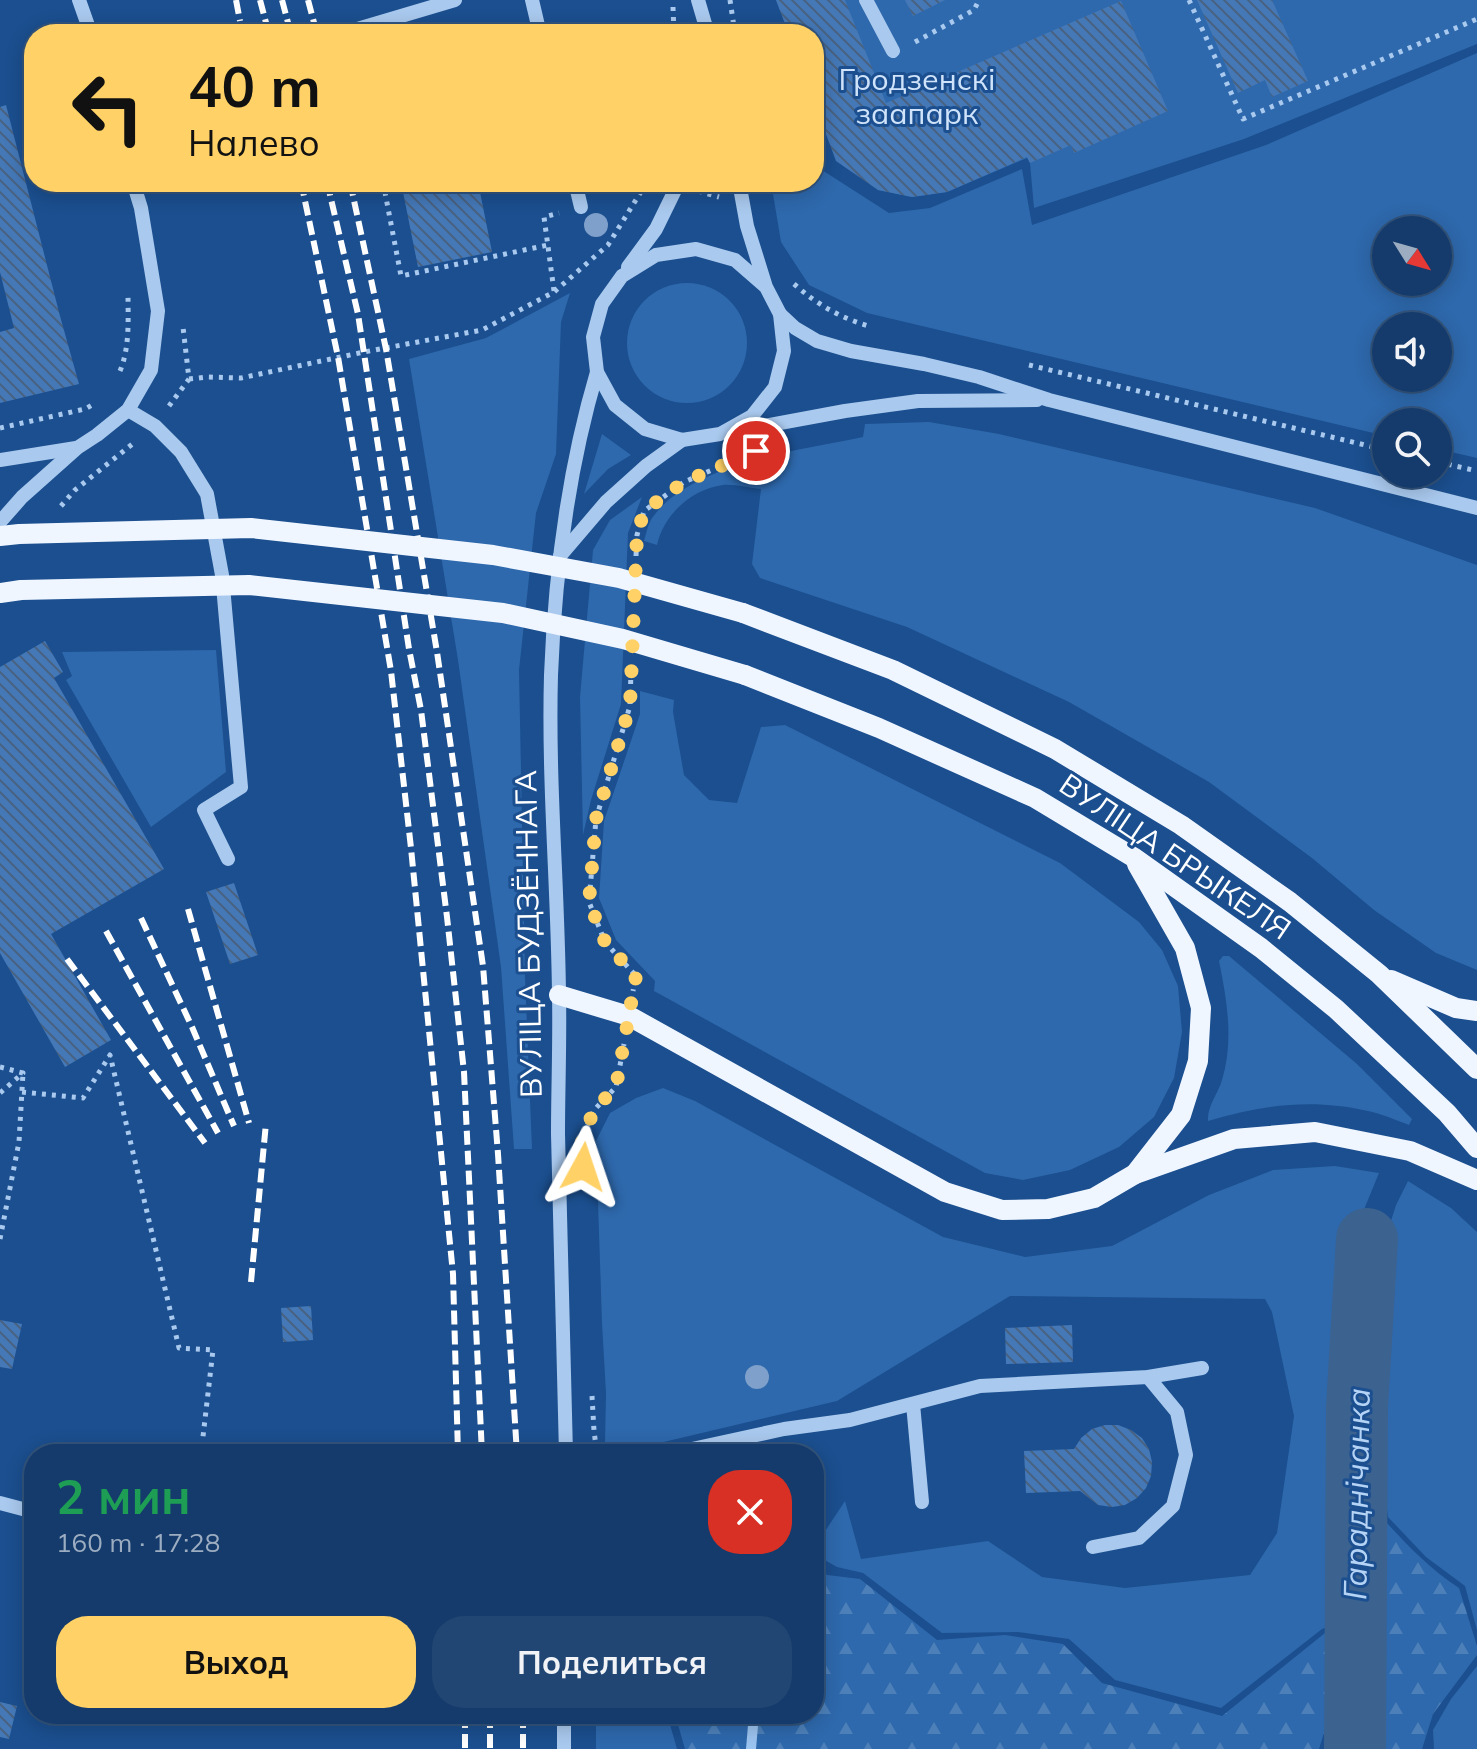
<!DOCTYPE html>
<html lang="ru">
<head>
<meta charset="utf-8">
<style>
	:root { --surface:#143b6b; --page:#214673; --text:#f1f3f6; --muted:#9dadc1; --line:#33557e; --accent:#ffd166 }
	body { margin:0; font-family:Mulish,sans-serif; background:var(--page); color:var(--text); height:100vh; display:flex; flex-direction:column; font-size:30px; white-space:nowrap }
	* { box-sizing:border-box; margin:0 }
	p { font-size:26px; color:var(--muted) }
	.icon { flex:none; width:44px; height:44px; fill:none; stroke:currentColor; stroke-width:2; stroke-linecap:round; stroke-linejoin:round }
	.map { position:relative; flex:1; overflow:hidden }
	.side { position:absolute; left:24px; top:1444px; width:800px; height:280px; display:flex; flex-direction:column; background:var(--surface); border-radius:32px; box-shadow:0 4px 20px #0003,0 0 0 2px var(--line) }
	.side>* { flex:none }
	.top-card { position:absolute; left:24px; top:24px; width:800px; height:168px; border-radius:32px; box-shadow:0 4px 20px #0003,0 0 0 2px var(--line); background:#ffd166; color:#111; overflow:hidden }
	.needle { width:52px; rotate:127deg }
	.controls { position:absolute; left:1372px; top:216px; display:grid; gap:16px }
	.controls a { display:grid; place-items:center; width:80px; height:80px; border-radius:50%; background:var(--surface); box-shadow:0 4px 20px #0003,0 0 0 2px var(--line); font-size:40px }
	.pin { position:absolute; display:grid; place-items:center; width:68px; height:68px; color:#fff; margin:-34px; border:4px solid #fff; border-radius:50%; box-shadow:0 2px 8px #0007 }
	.me { position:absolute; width:88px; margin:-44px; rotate:5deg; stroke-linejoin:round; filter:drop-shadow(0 0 6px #0008) }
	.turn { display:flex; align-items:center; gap:28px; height:168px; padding:0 32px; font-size:36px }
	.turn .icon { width:104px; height:104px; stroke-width:2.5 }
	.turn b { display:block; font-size:56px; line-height:68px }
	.round { display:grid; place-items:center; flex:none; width:84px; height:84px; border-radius:32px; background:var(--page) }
	.summary { display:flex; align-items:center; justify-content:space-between; height:136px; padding:0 32px }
	h1 { font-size:48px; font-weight:700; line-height:60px; color:#1e9e55 }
	.action { display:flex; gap:16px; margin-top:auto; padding:16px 32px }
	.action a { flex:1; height:92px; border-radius:32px; background:var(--accent); color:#111; font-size:32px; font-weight:700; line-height:92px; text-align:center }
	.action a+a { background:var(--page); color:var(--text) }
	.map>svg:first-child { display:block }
</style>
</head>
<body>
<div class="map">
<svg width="1477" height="1749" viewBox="0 0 1477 1749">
	<defs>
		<pattern id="forest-firs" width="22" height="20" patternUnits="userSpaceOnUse" patternTransform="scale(2)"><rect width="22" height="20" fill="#2e69ad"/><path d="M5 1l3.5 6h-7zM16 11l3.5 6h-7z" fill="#4d80b9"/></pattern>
		<pattern id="building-back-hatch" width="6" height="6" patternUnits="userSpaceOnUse" patternTransform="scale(2)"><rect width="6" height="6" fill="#4478b7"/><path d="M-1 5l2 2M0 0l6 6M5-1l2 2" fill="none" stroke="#486282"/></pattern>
	</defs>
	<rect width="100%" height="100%" fill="#1b4f8f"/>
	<!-- green -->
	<g fill="#2e69ad" fill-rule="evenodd">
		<path d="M776,0h701v44l-233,95 -210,69 -4,-45 -3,-5 -80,34 -35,5 -34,-7 -64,-156h-25z"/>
		<path d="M1477,53v405l-39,-9v-27h-52v14l-519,-123 -58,-28 -28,-43 -10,-60h43v-30l8,18 67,43 41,-5 92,-39 10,56 234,-80zM1386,230h52v52h-52zM1386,326h52v52h-52z"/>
		<circle cx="687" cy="343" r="60"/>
		<path d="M570,293l-9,29 -5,132 -20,59 -17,157 6,307 7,172h-18l-13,-182 -43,-307 -49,-301 77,-21z"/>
		<path d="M929,422l70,12 316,74 162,57v405l-41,-17 -62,-43 -62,-52 -103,-76 -140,-80 -162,-75 -147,-49 -8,-14 9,-75c-12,-1 -26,-5 -38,-4 -31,4 -59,29 -66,60l-13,-4c2,-7 4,-17 8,-23 39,-55 149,-68 211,-81l2,-13z"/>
		<path d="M602,434l29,21 -23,14 -24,25z"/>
		<path d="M642,497l-14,36 -7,171 -30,96 -8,35 -3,-138 13,-147 17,-30z"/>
		<path d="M216,650l10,122 -75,55 -85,-147 6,-4 -10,-24z"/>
		<path d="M640,691l34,9 -1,12 11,63 25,25 28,3 24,-76 24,-2 275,138 79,59 23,28 16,36 4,46 -8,46 -20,39 -35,30 -49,23 -47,10 -38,-7 -331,-182 1,-10 -39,-41 -17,-42 5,-77 36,-107z"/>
		<path d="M1223,956h6l128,108 55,55 -3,6c-13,-5 -27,-11 -41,-14 -56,-13 -106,-6 -160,10 -1,-15 10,-27 14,-41 12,-40 5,-79 -3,-119z"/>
		<path d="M663,1088l32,13 248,136 82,20 87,-11 97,-51 64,-25 62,-4 44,7 -23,56 -14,140 5,251 -25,9 -101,79 -106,-28 -46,-41 -51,-7 -76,1 -79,-60 -26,-6 -23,-13v-6l31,-47 16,58 127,-18 54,36 83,11 125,-13 27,-42 17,-117 -22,-104 -7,-13 -255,-3 -173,105 -203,48 -29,-6 1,-50 -4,-70 -6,-182 14,-28 26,-15z"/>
		<path d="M1408,1181l43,27 26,24v398l-12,-44 -39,-29 -38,-40 -13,-106 5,-155 16,-51z"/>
		<path d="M1477,1666v83h-43l-1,-19 18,-31z"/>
		<path d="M596,1714h71l10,35h-81z"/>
	</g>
	<!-- forest -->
	<g fill="url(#forest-firs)">
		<path d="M1385,1521c23,25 45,48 74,67l18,58v9l-44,59 -11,35h-38l-2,-45z"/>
		<path d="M814,1564l13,11 33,4 77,61 68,-5 58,9 39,39 120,33 103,-83 10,64 -16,52h-634l-10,-35h139z"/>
	</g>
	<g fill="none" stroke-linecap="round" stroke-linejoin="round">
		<!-- stream -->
		<path stroke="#9cc4f0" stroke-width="10" d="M751,1749l3,-35"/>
		<!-- river -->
		<path stroke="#3c6290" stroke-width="62" d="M1355,1749l2,-342 10,-168"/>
	</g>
	<!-- building -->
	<g fill="url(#building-back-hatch)">
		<path d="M776,0h69l41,103 235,-102 47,110 -94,42 -3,-8 -41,18 -3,-6 -80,35 -35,5 -34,-7 -42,-29 -22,-59v-68h-25z"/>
		<path d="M905,0h40l-32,16z"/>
		<path d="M1197,0h75l36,81 -36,16 -7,-17 -27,13z"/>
		<path d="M6,105l54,211 19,68 -79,19v-71l14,-4 -14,-56v-165z"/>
		<path d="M401,182h77l14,70 -74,15z"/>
		<path d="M45,641l18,31 -9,6 110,191 -113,65 60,106 -46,27 -65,-114v-286z"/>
		<path d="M234,883l24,72 -28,9 -24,-72z"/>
		<path d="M311,1306l2,34 -30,2 -2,-34z"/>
		<path d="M0,1320l22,4 -10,45 -12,-2z"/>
		<path d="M1072,1325l1,37 -67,2 -1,-36z"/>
		<path d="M1105,1425h13l13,5 11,8 7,11 3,13 -1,14 -5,12 -9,10 -12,7 -13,2 -14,-2 -18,-14 -54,2 -2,-42 50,-2 7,-11 11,-9z"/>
		<path d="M0,1702l17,4 -8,33 -9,-2z"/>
	</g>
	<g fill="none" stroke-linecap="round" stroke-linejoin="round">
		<!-- path -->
		<g stroke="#a9c9ee" stroke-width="5" stroke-dasharray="4 6" stroke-linecap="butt">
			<path d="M730,0l4,27"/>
			<path d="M1189,0l54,119 234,-100"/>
			<path d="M673,7l1,27"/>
			<path d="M915,42l59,-32 5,-10"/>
			<path d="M383,182l18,94 147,-31"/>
			<path d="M698,191l21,6"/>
			<path d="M794,284c24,21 46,34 78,43"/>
			<path d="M554,291l-10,-74 15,-4"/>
			<path d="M1029,365l357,85"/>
			<path d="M120,371c10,-24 8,-52 8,-77"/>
			<path d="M189,379l18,-2 34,1 123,-26 118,-22 72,-38 54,-47 39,-63"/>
			<path d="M169,406l20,-27 -6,-52"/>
			<path d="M0,428l85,-19 7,-4"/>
			<path d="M1438,462l39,9"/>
			<path d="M61,506l14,-16 60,-48"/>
			<path d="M636,556l1,-21 7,-24 40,-29 58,-25"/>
			<path d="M631,670l-1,36 -34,113 -7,83 16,40 31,34 -3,15"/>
			<path d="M0,1067l23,6 -23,20"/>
			<path d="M22,1092l61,6 27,-43 69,293 34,2 -12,104"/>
			<path d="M583,1134l12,-25 21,-22 8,-43"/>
			<path d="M0,1239l19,-97 4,-69"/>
			<path d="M592,1396l2,35 3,23"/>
		</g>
		<!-- minor -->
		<g stroke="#a9c9ee" stroke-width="14">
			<path d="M79,0l12,34"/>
			<path d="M532,0l8,34"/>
			<path d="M698,0l10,34"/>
			<path d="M866,0l27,51"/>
			<path d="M354,30l101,-30"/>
			<path d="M575,182l6,25"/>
			<path d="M739,182l8,44 19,61 14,27 4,37 -9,36 -23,29 -32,18 -38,6 -37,-11 -30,-24 -18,-33 -4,-35 9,-33 20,-28 34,-21 40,-6 39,11 31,27"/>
			<path d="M628,267l28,-38 23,-47"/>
			<path d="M780,314l15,14 22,13 34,10 73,13 55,13 70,23 428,108"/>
			<path d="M128,410l27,16 26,26 26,42 15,81 19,212 -37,23 24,49"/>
			<path d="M732,432l113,-21 73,-10 119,-1"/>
			<path d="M0,460l76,-12"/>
			<path d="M0,522l22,-25 55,-49 20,-13 31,-25 23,-40 7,-59 -17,-103 -8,-26"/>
			<path d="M560,556l46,-54 40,-36 36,-26"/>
			<path d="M913,1404l9,98"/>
			<path d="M566,1454c-2,-107 -6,-213 -8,-320 0,-46 2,-93 1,-139 -1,-107 -11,-213 -8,-320 4,-103 17,-205 46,-303"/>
			<path d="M669,1454l115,-25 66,-9 130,-34 168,-9 54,-9"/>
			<path d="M0,1503l34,9"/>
			<path d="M1093,1547l46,-9 34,-32 13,-51 -9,-43 -29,-35"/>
			<path d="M564,1749v-35"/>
		</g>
		<!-- major -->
		<g stroke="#f0f6ff" stroke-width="20">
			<path d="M743,613l150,57 162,79 126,76 109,77 89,72 98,95"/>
			<path d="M745,675l134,53 156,70 98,59 128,91 75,61 111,104 30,35"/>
			<path d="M1391,980l65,28 21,3"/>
			<path d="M559,995l70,21 316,176 57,18 46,-1 46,-11 41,-24 99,-35 81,-7 95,19 67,29"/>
			<path d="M1135,1174l46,-59 17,-54 3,-53 -16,-60 -48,-84"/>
		</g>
		<!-- rail -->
		<g stroke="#fff" stroke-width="6" stroke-dasharray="14 6" stroke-linecap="butt">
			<path d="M236,0l4,21"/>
			<path d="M260,0l9,34"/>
			<path d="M282,0l9,34"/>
			<path d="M308,0l9,34"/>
			<path d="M301,182l37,175 53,314 20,177 42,426 5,180"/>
			<path d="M327,182l31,132 51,335 12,61 26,207 17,155 18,382"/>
			<path d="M350,182l36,167 51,303 46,314 15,188 19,300"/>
			<path d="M188,909l61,214"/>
			<path d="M141,918l51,109 42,99"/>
			<path d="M106,931l112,202"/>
			<path d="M67,959l138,184"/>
			<path d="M251,1282l15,-159"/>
			<path d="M465,1714v35"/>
			<path d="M490,1714v35"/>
			<path d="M523,1714v35"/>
		</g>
		<!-- major-bridge -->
		<g stroke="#f0f6ff" stroke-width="20">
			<path d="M0,536l19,-2 232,-6 242,27 126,23 124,35"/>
			<path d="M0,593l21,-3 228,-5 254,28 120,26 122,36"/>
		</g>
	</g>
	<!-- trees -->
	<g fill="#7ea0ca">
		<circle cx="596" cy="225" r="12"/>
		<circle cx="757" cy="1377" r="12"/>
	</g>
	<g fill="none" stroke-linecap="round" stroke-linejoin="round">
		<!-- route -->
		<path stroke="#ffd166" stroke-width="14" stroke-dasharray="0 25.2" d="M583,1167l-1,-30 13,-28 21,-22 20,-111 -31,-34 -16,-40 7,-83 34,-113 7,-171 7,-24 40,-29 72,-31"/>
	</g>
	<g text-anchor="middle" stroke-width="6" stroke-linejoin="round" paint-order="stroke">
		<!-- park labels -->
		<g font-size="30" fill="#cfe3fa" stroke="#1b4f8f">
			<text x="917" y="90">Гродзенскі<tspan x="917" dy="34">заапарк</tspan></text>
		</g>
		<!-- street labels -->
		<g font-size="30" fill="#fff" stroke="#1b4f8f">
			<text transform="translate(1175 857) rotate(34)" y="10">ВУЛІЦА БРЫКЕЛЯ</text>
			<text transform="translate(529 934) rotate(-91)" y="10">ВУЛІЦА БУДЗЁННАГА</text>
		</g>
		<!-- water labels -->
		<g font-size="32" font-style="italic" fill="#b5d3f5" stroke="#1b4f8f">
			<text transform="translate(1357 1494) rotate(-89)" y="11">Гараднічанка</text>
		</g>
	</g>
</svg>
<div class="controls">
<a><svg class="needle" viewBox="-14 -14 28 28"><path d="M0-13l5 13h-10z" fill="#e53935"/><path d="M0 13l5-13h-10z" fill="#9dadc1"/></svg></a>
<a><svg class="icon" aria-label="sound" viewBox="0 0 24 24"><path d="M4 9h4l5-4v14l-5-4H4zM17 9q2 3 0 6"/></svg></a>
<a><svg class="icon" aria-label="search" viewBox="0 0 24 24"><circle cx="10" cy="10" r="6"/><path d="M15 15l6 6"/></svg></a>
</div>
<div class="pin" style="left:756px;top:451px;background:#d93025"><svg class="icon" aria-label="arrive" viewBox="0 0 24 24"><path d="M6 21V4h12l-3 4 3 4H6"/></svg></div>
<svg class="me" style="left:583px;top:1167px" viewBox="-20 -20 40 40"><path d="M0-17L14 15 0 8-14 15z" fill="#ffd166" stroke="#fff" stroke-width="4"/></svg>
<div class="top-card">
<div class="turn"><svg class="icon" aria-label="left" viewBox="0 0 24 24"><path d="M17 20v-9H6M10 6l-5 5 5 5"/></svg><div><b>40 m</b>Налево</div></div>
</div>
<section class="side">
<div class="summary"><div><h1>2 мин</h1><p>160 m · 17:28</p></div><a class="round" style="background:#d93025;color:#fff"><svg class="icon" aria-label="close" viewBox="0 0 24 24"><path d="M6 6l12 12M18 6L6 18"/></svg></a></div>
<div class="action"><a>Выход</a><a>Поделиться</a></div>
</section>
</div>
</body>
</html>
